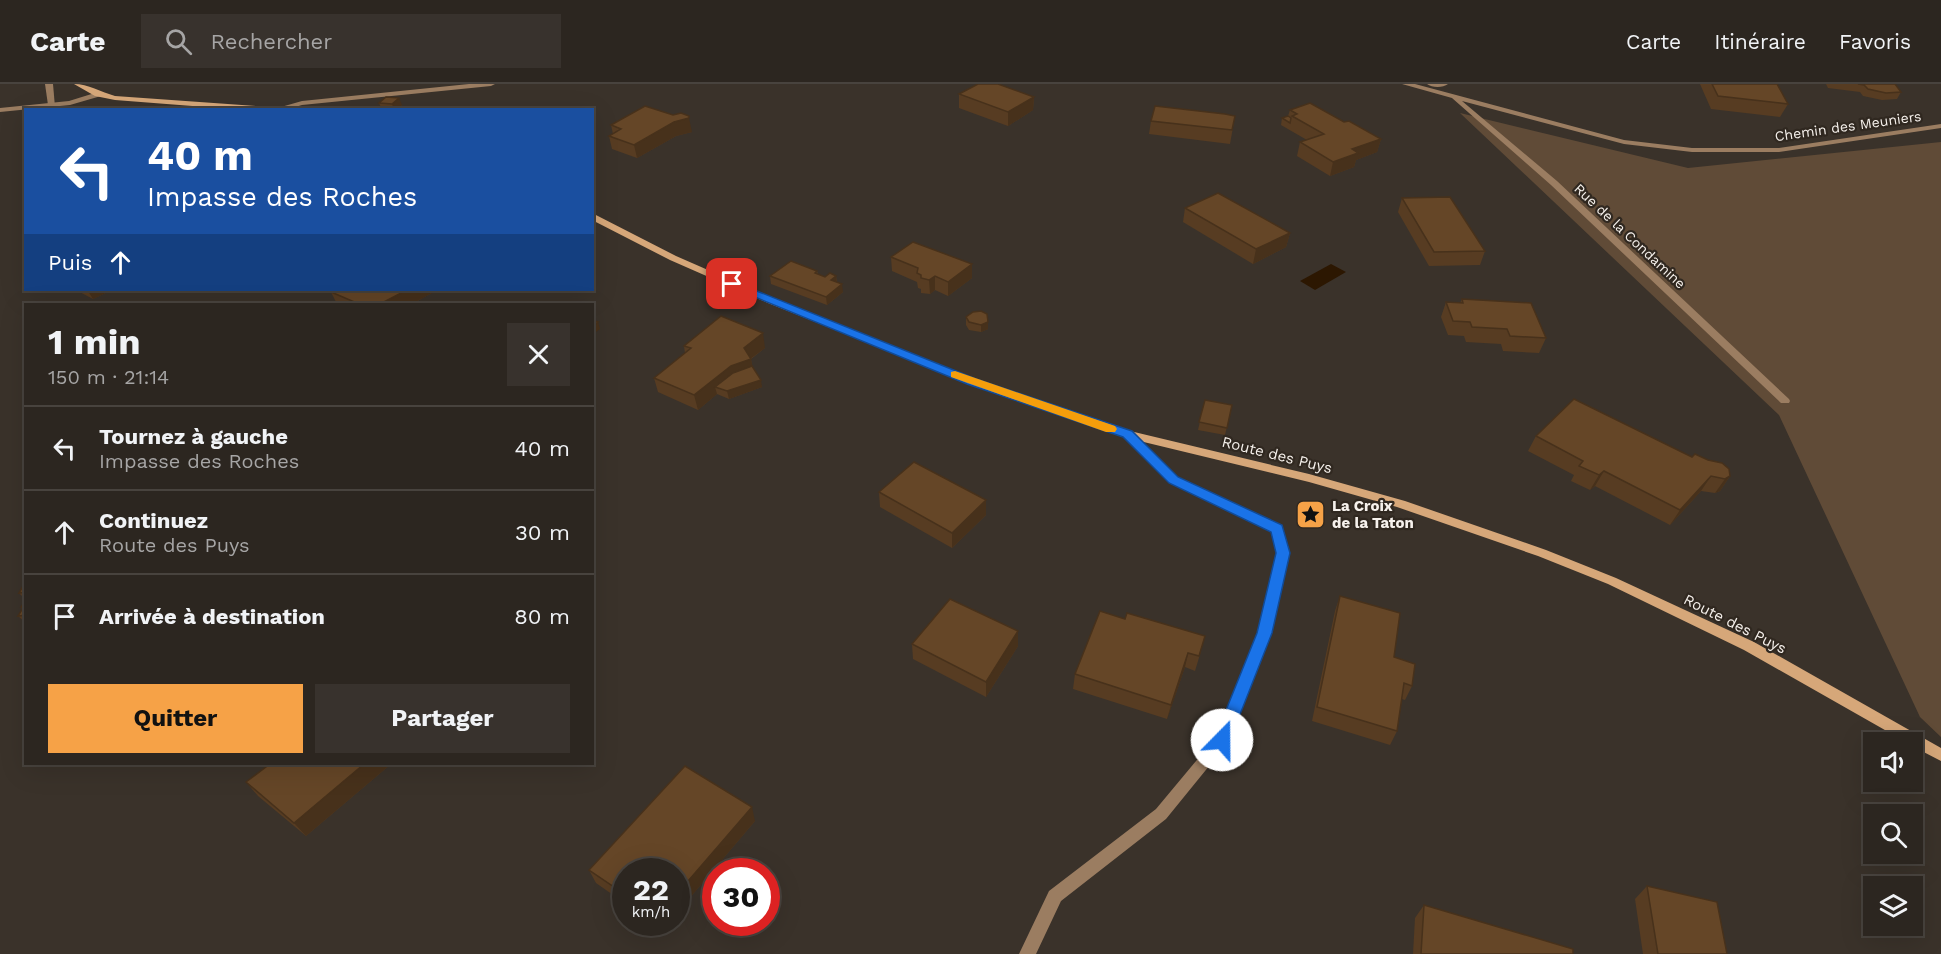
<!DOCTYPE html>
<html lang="fr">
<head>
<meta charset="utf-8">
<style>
	:root { --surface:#2c2620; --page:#38322d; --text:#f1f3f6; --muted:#a6a5a5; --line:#48433e; --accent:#f6a247 }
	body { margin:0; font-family:"Work Sans",sans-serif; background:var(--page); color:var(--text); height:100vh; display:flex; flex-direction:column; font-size:22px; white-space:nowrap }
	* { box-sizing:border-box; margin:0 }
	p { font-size:20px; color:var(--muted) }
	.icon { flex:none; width:33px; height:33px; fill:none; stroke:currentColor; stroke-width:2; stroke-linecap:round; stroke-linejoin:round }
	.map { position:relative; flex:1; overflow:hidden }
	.side { position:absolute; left:24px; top:219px; width:570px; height:462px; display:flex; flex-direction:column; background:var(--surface); border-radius:0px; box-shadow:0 6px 24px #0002,0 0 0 2px var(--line) }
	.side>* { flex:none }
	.banner { position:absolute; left:24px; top:24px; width:570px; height:183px; border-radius:0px; box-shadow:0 6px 24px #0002,0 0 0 2px var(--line); background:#1a4fa0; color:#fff; overflow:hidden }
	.controls { position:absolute; left:1863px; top:648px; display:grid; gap:12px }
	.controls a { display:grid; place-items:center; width:60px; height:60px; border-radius:0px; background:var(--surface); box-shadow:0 6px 24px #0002,0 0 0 2px var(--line); font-size:30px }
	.speed { position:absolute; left:612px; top:774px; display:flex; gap:12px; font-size:30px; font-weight:700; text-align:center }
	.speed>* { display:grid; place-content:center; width:78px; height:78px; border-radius:50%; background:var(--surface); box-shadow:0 6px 24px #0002,0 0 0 2px var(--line); line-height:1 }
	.speed small { font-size:15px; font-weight:400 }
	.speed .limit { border:9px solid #d22; background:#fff; color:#111 }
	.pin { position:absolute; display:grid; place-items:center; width:51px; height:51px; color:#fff; margin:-26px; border-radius:12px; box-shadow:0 3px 9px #0006 }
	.me { position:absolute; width:66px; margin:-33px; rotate:22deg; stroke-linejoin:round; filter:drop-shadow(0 0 4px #0008) }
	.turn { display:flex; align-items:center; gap:21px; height:126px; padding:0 24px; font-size:27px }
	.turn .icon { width:78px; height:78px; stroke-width:2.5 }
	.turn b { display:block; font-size:42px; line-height:51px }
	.then { display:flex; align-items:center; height:57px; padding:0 24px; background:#0003; gap:12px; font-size:22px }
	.round { display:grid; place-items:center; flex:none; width:63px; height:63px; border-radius:0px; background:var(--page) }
	.head { display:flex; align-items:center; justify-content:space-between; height:102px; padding:0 24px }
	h1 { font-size:36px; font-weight:700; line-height:45px }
	.button { display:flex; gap:12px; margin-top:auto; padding:12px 24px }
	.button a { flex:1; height:69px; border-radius:0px; background:var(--accent); color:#111; font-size:24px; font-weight:700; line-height:69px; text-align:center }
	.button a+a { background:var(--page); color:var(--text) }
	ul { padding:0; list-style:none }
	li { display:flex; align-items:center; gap:18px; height:84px; padding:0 24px; border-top:2px solid var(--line) }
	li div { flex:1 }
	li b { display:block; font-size:22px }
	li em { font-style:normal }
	header { display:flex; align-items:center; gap:36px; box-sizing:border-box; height:84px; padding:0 30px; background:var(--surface); border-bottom:2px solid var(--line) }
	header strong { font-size:28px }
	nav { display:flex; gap:33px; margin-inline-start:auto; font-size:21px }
	.search { width:420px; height:54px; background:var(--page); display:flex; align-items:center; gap:15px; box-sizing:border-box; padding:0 21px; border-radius:0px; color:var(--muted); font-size:22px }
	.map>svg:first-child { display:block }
</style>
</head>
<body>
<header>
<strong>Carte</strong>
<div class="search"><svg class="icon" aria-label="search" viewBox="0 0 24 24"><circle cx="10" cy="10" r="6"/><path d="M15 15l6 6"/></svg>Rechercher</div>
<nav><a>Carte</a><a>Itinéraire</a><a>Favoris</a></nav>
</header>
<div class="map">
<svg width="1941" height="870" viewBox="0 0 1941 870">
	<rect width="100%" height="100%" fill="#3a322a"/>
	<!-- green -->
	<path fill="#604b37" d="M1460,29l228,55 253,-26v595l-21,-20 -141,-302z"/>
	<!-- water -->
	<path fill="#2c1701" d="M1331,180l15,8 -31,18 -15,-9z"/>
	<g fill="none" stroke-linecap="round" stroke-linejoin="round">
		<!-- service -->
		<path fill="#9b7d61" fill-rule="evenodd" d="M45,0h8l2,23 -7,-2z"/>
		<!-- minor -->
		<g fill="#9b7d61" fill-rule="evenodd">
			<path d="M469,0h26l-4,2 -189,19 -17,5 -11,-1 28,-8z"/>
			<path d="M1402,0h13l209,56 68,8h87l162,-24v4l-162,24h-87l-68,-8 -162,-43 95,80 232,218 1,2 -1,2h-8l-230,-218 -99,-87z"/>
			<path d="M1427,0h21c-5,4 -16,4 -21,0z"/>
			<path d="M98,8h3v4l-31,9 -70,7v-4l69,-7z"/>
			<path d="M1127,346l4,1 47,46 103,49 8,27 -18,80 -44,111 -61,75 -105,82 -25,53h-17l30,-63 107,-82 60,-72 41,-104 20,-80 -5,-21 -102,-49 -47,-46 -2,-3 2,-3z"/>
		</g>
		<!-- secondary -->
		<g fill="#d6a779" fill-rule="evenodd">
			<path d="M74,0c14,0 27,8 41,12l168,12 4,2h-43l-129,-10 -20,-4z"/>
			<path d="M592,129l84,43 98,43 202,80 154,52 179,43 96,27 141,49 70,28 138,64 187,106v13l-29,-15v-4h-6l-162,-92 -136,-66 -70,-28 -141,-49 -88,-25 -186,-45 -155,-54 -200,-80 -98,-43 -78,-40z"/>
		</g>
	</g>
	<!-- wall -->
	<g fill="#573c22">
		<path d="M1700,0h77l11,20 -8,13 -69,-8z"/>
		<path d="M1826,0h69l6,8 -4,7 -15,1 -19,-4 -3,-4 -32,-4z"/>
		<path d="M959,10l75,3 -1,13 -25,16 -49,-18z"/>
		<path d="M379,19l23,2 -6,5h-14z"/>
		<path d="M1290,26l54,12 37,17 -4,13 -21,8 -2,7 -24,9 -33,-20 3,-14 7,-2 -26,-15 1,-7 6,-2z"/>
		<path d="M1235,32l-5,28 -81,-10 2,-13z"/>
		<path d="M611,41l81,7 -16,4 -39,22 -25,-9 -3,-13 4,-2z"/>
		<path d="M1402,114l83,53 -5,14 -51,1 -31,-54z"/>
		<path d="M1185,124l105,25 -4,14 -33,17 -70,-42z"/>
		<path d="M891,173l81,7v14l-24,18 -13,-6 -5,4 -9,-1v-4l-3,-1 -1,-6 -25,-11z"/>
		<path d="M817,187l1,3 7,3 11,-1 1,6 6,10 -16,13 -56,-21 -1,-8z"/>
		<path d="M76,206h36l-19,9z"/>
		<path d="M336,206h101l-25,14h-75l-6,-12z"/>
		<path d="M1462,215l84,39 -7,15 -36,-2 -2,-7 -35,-2 -2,-6 -16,-1 -7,-18 5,-15 14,1z"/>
		<path d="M973,228l15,17 -7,3 -12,-2 -3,-5v-8z"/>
		<path d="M684,262l81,2 -14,11 1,7 10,21 -33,12 -12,-5 -19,16 -40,-18 -4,-14 31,-25z"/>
		<path d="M1205,316l27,5 -7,30 -27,-5z"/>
		<path d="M1536,352l194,40 -10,15 -5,2 -14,-2 -31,34 -75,-39 -5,4 -19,-9 3,-6 -46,-24z"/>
		<path d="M879,408l107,23 -34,33 -72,-41z"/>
		<path d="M26,497v19l-7,-7z"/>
		<path d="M1340,512l54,61 18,29 -7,14 -3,-1 -5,32 -7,14 -78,-24 23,-110z"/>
		<path d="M26,516v23l-8,-7 4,-7 -1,-2z"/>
		<path d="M912,560l106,2 -32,51 -73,-38z"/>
		<path d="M1201,567l-6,20 -10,-4 -18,52 -94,-30 2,-15z"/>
		<path d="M270,680h121l-85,72 -48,-40 -12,-14z"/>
		<path d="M755,737l-79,93v-42h-50v32l-30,-21 -7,-13z"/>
		<path d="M1647,802l80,68h-84l-8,-55z"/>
		<path d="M1424,821l149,49h-160l2,-36z"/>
		<path d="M652,838h17l-6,8z"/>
	</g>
	<!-- shaded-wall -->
	<g fill="#47311b">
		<path d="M1034,13l-1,13 -25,16v-14z"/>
		<path d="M399,14l3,7 -6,5h-2l-2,-6z"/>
		<path d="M689,34l3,14 -16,4 -39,22 -3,-13 40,-23z"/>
		<path d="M1381,55l-4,13 -21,8 -2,7 -24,9 3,-14 19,-13z"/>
		<path d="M1290,149l-4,14 -33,17 3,-15z"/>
		<path d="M972,180v14l-24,18v-14z"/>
		<path d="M836,192l1,7 -6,-3z"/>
		<path d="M935,192v14l-5,4 -1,-14z"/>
		<path d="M842,200l1,8 -16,13 -1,-8z"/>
		<path d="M92,206h20l-19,9 -5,-8z"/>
		<path d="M407,206h30l-25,14h-32z"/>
		<path d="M598,238l2,7 -8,6v-9z"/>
		<path d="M988,238v7l-7,3v-7z"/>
		<path d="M763,249l2,15 -15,11h1l3,15 -39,13 2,7 -19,16 -4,-15 50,-47z"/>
		<path d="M761,296l1,7 -33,12 -2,-8z"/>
		<path d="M1604,387l-9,15 -5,4 9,-15z"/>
		<path d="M1711,392l-10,15 -31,34 10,-15z"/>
		<path d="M1730,392l-10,15 -5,2 10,-14z"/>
		<path d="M986,416v15l-34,33v-15z"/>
		<path d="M1018,547v15l-32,51v-15z"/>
		<path d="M1188,569l-3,14 -18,52 4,-14z"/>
		<path d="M364,680h27l-85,72 -12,-13z"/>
		<path d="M752,723l3,14 -79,93v-19z"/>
		<path d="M660,838h9l-6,8z"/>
	</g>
	<!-- building -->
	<g fill="#654627" stroke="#47311b" stroke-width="1.5">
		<path d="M978,0h20l36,13 -26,15 -49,-18z"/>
		<path d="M1712,0h65l11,20 -70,-8z"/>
		<path d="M1858,0h37l6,8 -15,1 -18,-4 -4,-4z"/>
		<path d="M386,13l13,1 -7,6 -13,-1z"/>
		<path d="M1310,19l34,19 5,-1 32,18 -29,10 6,4 -25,9 -33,-20 24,-8 -32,-18 5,-2 -7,-4z"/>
		<path d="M645,22l28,9 8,-2 8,3v2l-15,4 -40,23 -25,-9 12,-7 -10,-4z"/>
		<path d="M1155,22l70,8 10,2 -3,14 -81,-9z"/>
		<path d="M1288,32l3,2 -1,5 -8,-5z"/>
		<path d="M1218,109l72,40 -34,16 -71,-41z"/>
		<path d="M1450,113l35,54 -51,1 -32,-54z"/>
		<path d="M913,158l59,22 -24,18 -13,-6 -6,4 -8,-2v-3l-4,-2 1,-5 -27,-11z"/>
		<path d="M791,177l26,10 -2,2 10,4 5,-4 6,3 -5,4 11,4 -16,13 -56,-21z"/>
		<path d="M336,206h71l-27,14h-21l-28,-12z"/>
		<path d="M1462,215l69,4 15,35 -36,-2 -3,-7 -35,-2 -2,-5 -17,-1 -7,-19 17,1z"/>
		<path d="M981,227l6,3 1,8 -7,3 -12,-3 -3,-5 7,-5z"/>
		<path d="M721,232l42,17 -19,15 7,11 -20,7 -37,29 -40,-17 37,-30 -7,-2z"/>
		<path d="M592,236l6,2 -6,4z"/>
		<path d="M752,282l9,14 -34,11 -12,-4 18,-14z"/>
		<path d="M1574,315l118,58 3,-3 13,6 14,3 7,6 1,7 -5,3 -14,-3 -31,34 -76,-39 -5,4 -20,-9 4,-5 -47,-25z"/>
		<path d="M1205,316l27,5 -5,23 -28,-6z"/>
		<path d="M914,378l72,38 -34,33 -73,-41z"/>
		<path d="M26,497v11l-7,1z"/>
		<path d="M1340,512l60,17 -6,44 21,7 -3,22 -8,-3 -7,48 -80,-24z"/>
		<path d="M950,515l68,32 -32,51 -74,-38z"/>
		<path d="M26,516v3l-3,4h-2z"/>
		<path d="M26,519v12l-8,1z"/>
		<path d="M1100,527l25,8 2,-6 78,23 -6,20 -11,-3 -17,52 -96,-31z"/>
		<path d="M270,680h94l-70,59 -48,-41z"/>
		<path d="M685,682l67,41 -76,88v-23h-50v23l-37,-25z"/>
		<path d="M1647,802l70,16 10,52h-69z"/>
		<path d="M1424,821l149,44v5h-152z"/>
	</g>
	<!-- route -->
	<path fill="#1a73e8" stroke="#114b97" stroke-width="1.5" d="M732,197l244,98 156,52 46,46 104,48 8,28 -18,80 -44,112 -6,2 -6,-2 -2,-5 43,-107 19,-80 -5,-21 -102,-49 -46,-46 -156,-53 -239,-98 -1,-2z"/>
	<!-- slow -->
	<path fill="#f59e0b" d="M955,287l160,55 2,3 -2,3h-9l-155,-55v-5z"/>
	<!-- icons -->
	<defs>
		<symbol id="sight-square" viewBox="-11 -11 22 22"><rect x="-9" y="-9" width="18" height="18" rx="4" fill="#f6a247" stroke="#302820"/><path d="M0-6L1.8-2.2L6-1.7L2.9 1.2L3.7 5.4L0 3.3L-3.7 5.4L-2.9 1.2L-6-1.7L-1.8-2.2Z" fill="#111"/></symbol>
	</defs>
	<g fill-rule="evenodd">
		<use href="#sight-square" x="1294" y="414" width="33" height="33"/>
	</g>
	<g text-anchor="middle" stroke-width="4.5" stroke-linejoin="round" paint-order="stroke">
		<!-- far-street labels -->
		<g font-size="14" fill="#f6f1ec" stroke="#302820">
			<text transform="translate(1848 42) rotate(-8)" y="5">Chemin des Meuniers</text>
			<text transform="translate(1630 152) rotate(43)" y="5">Rue de la Condamine</text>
		</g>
		<!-- street labels -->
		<g font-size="15" fill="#f6f1ec" stroke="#302820">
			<text transform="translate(1277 371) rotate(14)" y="5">Route des Puys</text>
			<text transform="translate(1735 540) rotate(27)" y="5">Route des Puys</text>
		</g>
		<!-- poi labels -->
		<g font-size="15" font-weight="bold" fill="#f6f1ec" stroke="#302820" text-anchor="start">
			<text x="1332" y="427">La Croix<tspan x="1332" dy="17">de la Taton</tspan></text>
		</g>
	</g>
</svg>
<div class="controls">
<a><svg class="icon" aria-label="sound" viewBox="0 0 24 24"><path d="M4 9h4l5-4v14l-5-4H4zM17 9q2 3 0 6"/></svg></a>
<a><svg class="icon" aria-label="search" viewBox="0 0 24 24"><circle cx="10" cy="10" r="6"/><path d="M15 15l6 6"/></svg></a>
<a><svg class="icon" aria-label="layers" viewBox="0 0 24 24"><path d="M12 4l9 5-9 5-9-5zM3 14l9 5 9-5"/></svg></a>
</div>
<div class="speed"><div>22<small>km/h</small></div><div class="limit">30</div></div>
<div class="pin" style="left:732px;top:200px;background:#d93025"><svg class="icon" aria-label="arrive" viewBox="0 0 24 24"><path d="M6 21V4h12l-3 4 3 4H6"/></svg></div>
<svg class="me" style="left:1222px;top:656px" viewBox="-20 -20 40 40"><circle r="19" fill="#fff"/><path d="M0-13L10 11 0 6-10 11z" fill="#1a73e8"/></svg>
<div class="banner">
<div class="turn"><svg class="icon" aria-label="left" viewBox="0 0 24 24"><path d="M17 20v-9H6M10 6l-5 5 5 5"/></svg><div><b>40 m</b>Impasse des Roches</div></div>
<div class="then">Puis<svg class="icon" aria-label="ahead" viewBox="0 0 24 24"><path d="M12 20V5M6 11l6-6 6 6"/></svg></div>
</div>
<section class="side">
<div class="head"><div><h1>1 min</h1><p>150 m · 21:14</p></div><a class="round"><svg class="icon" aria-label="close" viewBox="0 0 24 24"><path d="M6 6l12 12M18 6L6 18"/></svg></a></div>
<ul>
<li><svg class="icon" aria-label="left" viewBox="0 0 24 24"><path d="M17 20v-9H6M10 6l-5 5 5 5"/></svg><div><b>Tournez à gauche</b><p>Impasse des Roches</p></div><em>40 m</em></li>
<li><svg class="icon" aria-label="ahead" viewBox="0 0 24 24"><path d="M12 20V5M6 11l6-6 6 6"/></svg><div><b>Continuez</b><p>Route des Puys</p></div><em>30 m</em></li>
<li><svg class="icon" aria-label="arrive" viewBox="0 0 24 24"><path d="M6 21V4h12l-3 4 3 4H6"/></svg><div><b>Arrivée à destination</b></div><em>80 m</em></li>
</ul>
<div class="button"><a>Quitter</a><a>Partager</a></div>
</section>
</div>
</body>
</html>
